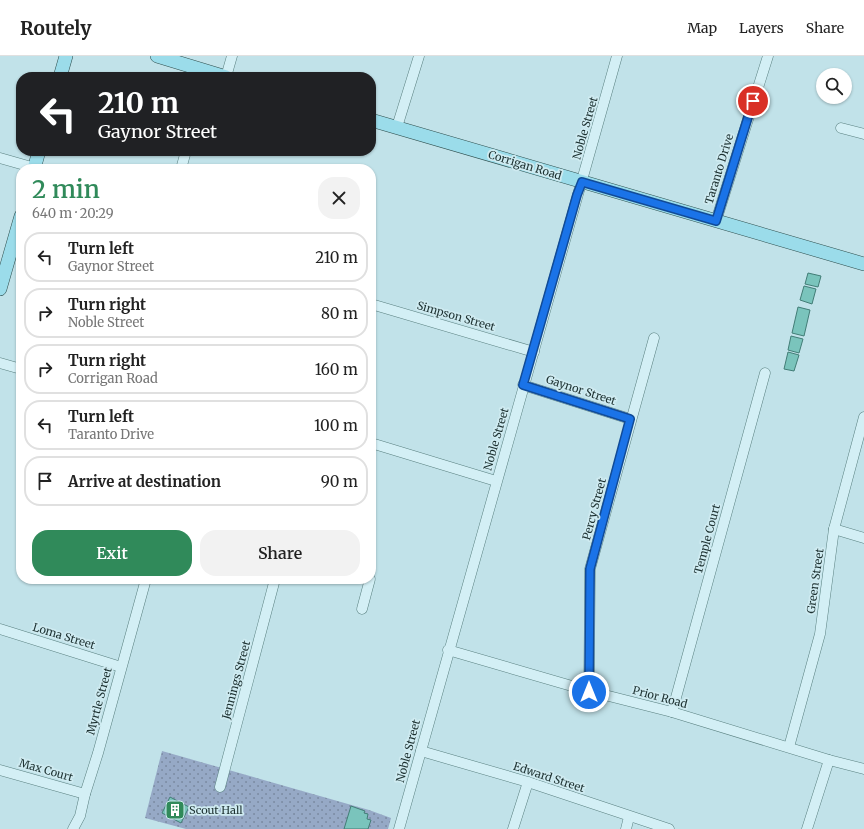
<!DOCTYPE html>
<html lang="en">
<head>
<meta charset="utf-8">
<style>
	:root { --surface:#fff; --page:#f2f2f2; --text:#222; --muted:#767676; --line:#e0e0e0; --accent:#308a5a }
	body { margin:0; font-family:Merriweather,serif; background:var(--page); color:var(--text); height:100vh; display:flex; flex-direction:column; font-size:15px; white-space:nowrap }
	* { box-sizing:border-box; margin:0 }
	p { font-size:13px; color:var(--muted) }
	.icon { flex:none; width:22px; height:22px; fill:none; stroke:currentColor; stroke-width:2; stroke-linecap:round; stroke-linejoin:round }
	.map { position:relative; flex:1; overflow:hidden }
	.sheet { position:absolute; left:16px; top:108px; width:360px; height:420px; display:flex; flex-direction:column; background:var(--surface); border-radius:16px; box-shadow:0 1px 3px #0004 }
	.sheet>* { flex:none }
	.guide { position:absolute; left:16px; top:16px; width:360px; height:84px; border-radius:16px; box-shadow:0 1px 3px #0004; background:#202124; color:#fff; overflow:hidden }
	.fabs { position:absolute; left:816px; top:12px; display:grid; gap:8px }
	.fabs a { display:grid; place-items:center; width:36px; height:36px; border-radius:50%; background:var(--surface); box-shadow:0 1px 3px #0004; font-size:20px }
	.pin { position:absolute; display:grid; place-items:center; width:34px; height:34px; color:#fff; margin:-17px; border:2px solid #fff; border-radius:50%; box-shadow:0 1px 4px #0007 }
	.me { position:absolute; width:44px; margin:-22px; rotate:0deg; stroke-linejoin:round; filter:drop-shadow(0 0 3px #0008) }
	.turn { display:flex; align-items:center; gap:14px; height:84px; padding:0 16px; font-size:18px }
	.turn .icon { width:52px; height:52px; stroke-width:2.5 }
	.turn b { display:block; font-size:28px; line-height:34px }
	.round { display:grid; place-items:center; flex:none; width:42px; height:42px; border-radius:16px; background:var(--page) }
	.head { display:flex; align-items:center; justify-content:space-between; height:68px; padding:0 16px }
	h1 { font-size:24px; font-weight:600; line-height:30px; color:var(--accent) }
	.button { display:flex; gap:8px; margin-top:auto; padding:8px 16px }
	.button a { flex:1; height:46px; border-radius:16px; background:var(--accent); color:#fff; font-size:16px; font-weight:600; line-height:46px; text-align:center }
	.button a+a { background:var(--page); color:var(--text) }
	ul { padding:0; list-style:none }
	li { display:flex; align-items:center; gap:12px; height:50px; margin:0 8px 6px; padding:0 8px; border:2px solid var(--line); border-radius:16px }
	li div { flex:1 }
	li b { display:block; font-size:15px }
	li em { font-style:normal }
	header { display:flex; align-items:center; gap:24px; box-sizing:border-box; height:56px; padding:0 20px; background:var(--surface); border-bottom:1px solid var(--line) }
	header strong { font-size:19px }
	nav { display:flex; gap:22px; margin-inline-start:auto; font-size:14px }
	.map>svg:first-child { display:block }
</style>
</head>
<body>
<header>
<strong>Routely</strong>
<nav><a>Map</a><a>Layers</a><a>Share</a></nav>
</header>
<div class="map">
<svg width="864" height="773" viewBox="0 0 864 773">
	<defs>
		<pattern id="grass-dots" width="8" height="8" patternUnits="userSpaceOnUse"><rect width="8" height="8" fill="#96a9c6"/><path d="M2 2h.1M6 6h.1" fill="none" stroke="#7a8aa1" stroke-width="1.8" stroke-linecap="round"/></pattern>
	</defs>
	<rect width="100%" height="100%" fill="#c1e2e9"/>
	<!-- grass -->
	<path fill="url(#grass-dots)" d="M162,695l207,59 22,8 -3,11h-202l-41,-11z"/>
	<!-- building -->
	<g fill="#7ac4bc" stroke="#427d76">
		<path d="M808,217l13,3 -3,11 -13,-3z"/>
		<path d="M804,230l12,3 -4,15 -12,-4z"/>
		<path d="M798,251l12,3 -6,26 -12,-3z"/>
		<path d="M791,280l12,3 -4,14 -11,-3z"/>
		<path d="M788,296l11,3 -5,16 -10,-2z"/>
		<path d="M170,741l19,10 -8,16 -19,-10z"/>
		<path d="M351,750l14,5 -1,2 4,1 -1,5 4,1 -3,9h-24z"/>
	</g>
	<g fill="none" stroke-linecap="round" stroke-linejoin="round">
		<defs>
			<g id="minor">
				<path d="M226,21l6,-21"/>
				<path d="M397,71l22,-71"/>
				<path d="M841,72l23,6"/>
				<path d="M0,102l35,10"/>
				<path d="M181,113l5,-18"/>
				<path d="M716,165l52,-165"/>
				<path d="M371,248l163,48"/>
				<path d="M0,307l21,6"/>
				<path d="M523,329l107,34"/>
				<path d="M371,387l125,38"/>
				<path d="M834,473l30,9"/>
				<path d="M362,553l8,-30"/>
				<path d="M0,573l121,38"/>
				<path d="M448,594l141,41 83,21 157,48 35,9"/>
				<path d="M589,635l1,-122 64,-231"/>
				<path d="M672,656l93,-339"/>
				<path d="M789,691l31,-113 14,-105 30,-112"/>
				<path d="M421,695l107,31 141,47"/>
				<path d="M0,714l85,24"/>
				<path d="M220,731l55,-208"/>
				<path d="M73,773l7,-13 5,-22 13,-41 48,-174"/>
				<path d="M399,773l218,-773"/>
				<path d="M513,773l15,-47"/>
				<path d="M626,773l3,-12"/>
				<path d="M807,773l22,-69"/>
			</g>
			<g id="major">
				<path d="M157,0l69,21"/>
				<path d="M60,21l6,-21"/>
				<path d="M371,64l493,144"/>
				<path d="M34,113l5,-18"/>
				<path d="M0,233l21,-73"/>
			</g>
		</defs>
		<!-- minor casing -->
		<use href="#minor" stroke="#5a8080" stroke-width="11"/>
		<!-- major casing -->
		<use href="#major" stroke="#2e4e4d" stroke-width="14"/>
		<!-- minor -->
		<use href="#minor" stroke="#d3eff5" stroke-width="10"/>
		<!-- major -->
		<use href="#major" stroke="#9bdcea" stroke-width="13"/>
	</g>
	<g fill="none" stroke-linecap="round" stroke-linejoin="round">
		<defs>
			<path id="route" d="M589,636l1,-123 40,-150 -107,-34 54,-190 5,-13 134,39 37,-120"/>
		</defs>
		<!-- route casing -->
		<use href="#route" stroke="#114b97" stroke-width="10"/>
		<!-- route -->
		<use href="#route" stroke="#1a73e8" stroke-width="7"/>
	</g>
	<!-- icons -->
	<defs>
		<symbol id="building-square" viewBox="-11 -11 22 22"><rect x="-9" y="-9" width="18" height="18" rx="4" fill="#308a5a" stroke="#cfebf1"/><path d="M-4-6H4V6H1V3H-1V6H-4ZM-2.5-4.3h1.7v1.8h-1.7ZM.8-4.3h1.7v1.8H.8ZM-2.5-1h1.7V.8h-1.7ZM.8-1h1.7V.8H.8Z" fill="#fff"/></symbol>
	</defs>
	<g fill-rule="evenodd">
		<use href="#building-square" x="164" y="743" width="22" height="22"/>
	</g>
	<g text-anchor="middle" stroke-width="3.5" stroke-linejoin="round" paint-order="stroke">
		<!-- street labels -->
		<g font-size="11" fill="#1d3131" stroke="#cfebf1">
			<text transform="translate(585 72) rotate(-74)" y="4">Noble Street</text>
			<text transform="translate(525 109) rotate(17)" y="4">Corrigan Road</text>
			<text transform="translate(719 113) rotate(-73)" y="4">Taranto Drive</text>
			<text transform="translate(456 260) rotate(16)" y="4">Simpson Street</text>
			<text transform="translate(581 334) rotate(18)" y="4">Gaynor Street</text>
			<text transform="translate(496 383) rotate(-74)" y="4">Noble Street</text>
			<text transform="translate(594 453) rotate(-75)" y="4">Percy Street</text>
			<text transform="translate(707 483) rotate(-75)" y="4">Temple Court</text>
			<text transform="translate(815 525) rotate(-82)" y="4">Green Street</text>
			<text transform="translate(64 580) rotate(17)" y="4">Loma Street</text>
			<text transform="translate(236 624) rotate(-75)" y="4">Jennings Street</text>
			<text transform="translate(660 641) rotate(15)" y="4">Prior Road</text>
			<text transform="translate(99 645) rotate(-75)" y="4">Myrtle Street</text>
			<text transform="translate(408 695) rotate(-75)" y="4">Noble Street</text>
			<text transform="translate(46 714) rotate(16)" y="4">Max Court</text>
			<text transform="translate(549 721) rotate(18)" y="4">Edward Street</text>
		</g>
		<!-- poi labels -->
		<g font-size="11" fill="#1d3131" stroke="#cfebf1" text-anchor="start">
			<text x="189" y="758">Scout Hall</text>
		</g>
	</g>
</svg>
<div class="fabs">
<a><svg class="icon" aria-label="search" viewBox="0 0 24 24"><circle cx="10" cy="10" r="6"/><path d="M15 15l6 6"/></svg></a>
</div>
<div class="pin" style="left:753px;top:45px;background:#d93025"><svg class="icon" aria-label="arrive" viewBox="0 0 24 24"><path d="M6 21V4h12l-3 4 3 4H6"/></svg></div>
<svg class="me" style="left:589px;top:636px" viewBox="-20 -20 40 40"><circle r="17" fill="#1a73e8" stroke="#fff" stroke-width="3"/><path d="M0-11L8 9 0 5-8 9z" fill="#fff"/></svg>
<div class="guide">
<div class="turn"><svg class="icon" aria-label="left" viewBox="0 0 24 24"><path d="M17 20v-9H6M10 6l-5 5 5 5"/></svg><div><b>210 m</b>Gaynor Street</div></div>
</div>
<section class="sheet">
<div class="head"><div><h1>2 min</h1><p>640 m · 20:29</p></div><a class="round"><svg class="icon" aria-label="close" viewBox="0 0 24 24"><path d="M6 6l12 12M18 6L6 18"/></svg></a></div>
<ul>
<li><svg class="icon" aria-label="left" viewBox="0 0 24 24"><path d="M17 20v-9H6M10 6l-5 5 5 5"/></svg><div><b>Turn left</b><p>Gaynor Street</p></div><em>210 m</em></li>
<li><svg class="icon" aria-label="right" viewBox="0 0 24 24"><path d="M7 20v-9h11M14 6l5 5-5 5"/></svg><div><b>Turn right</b><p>Noble Street</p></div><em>80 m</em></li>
<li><svg class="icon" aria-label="right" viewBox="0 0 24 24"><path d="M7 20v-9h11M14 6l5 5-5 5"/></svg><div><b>Turn right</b><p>Corrigan Road</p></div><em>160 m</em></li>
<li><svg class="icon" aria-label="left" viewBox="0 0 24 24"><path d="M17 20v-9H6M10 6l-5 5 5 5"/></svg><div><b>Turn left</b><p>Taranto Drive</p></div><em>100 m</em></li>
<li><svg class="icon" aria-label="arrive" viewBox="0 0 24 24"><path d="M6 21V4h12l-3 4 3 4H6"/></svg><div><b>Arrive at destination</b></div><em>90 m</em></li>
</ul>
<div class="button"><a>Exit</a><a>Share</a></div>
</section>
</div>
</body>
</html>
